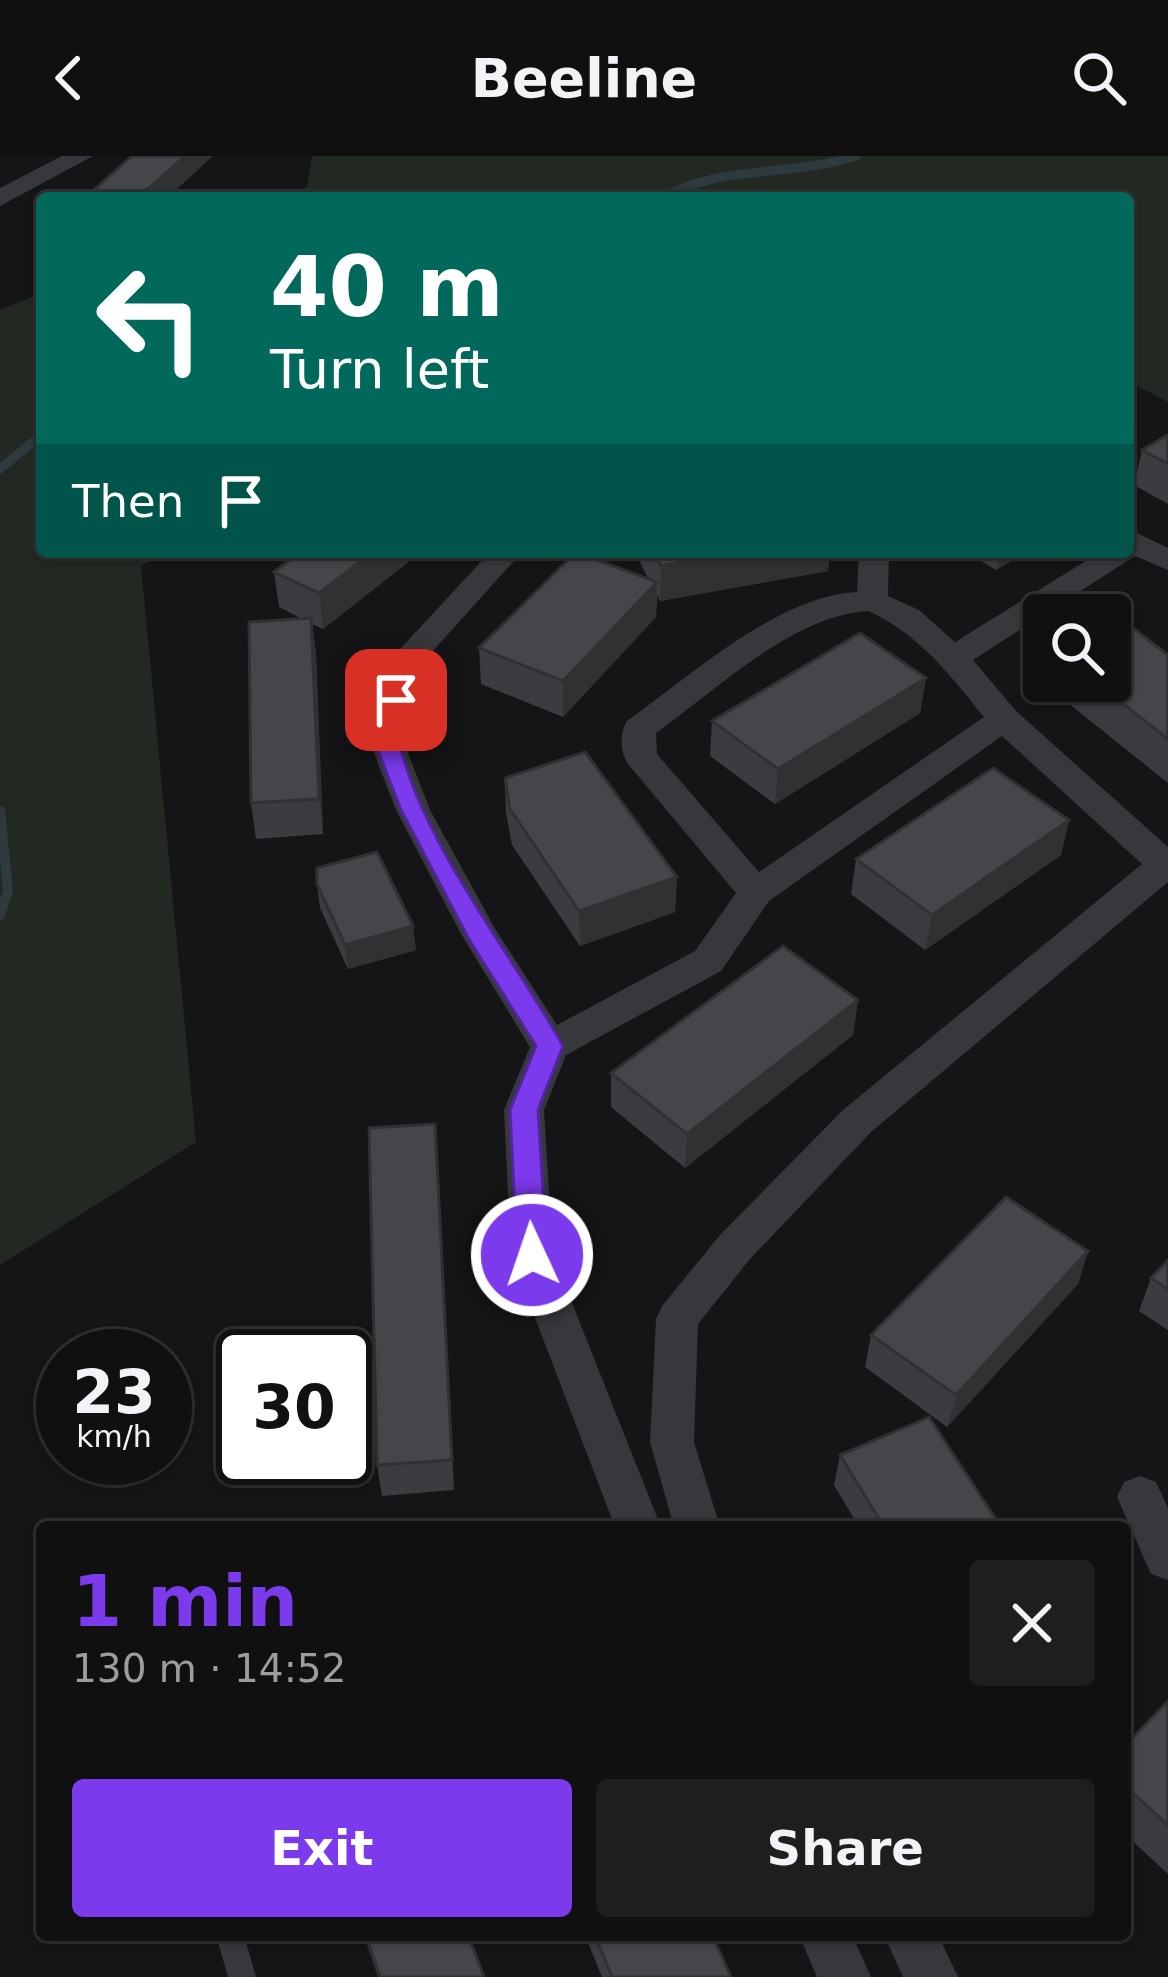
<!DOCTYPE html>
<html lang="en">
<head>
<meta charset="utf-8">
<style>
	:root { --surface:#101011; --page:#1e1e1f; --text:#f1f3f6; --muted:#9c9d9f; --line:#303031; --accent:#7c3aed }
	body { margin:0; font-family:"DejaVu Sans",sans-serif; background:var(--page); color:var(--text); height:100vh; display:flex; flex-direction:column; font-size:45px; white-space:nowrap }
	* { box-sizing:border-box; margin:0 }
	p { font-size:39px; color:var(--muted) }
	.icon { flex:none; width:66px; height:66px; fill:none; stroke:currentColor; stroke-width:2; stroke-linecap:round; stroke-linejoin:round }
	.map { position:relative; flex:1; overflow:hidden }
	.details { position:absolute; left:36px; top:1365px; width:1095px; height:420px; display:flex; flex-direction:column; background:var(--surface); border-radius:12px; box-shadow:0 3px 9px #0004,0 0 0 3px var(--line) }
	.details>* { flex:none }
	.guide { position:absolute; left:36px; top:36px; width:1098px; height:366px; border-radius:12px; box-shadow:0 3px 9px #0004,0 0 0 3px var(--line); background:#00695c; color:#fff; overflow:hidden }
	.controls { position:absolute; left:1023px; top:438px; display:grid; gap:24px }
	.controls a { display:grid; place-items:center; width:108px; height:108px; border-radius:12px; background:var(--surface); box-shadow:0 3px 9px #0004,0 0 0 3px var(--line); font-size:60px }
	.speed { position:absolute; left:36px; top:1173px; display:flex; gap:24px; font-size:60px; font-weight:700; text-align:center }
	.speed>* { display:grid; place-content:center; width:156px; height:156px; border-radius:50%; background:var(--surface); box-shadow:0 3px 9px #0004,0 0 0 3px var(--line); line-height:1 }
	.speed small { font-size:30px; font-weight:400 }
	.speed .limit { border:6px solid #111; border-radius:18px; background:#fff; color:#111 }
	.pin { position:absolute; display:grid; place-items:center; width:102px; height:102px; color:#fff; margin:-51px; border-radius:24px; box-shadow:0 6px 18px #0006 }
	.me { position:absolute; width:132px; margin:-66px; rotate:357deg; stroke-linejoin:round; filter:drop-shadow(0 0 9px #0008) }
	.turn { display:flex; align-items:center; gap:42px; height:252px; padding:0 36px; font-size:54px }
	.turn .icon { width:156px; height:156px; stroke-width:2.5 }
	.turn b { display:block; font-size:84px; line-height:102px }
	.then { display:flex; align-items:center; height:114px; padding:0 36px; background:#0003; gap:24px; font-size:45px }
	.round { display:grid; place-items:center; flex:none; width:126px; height:126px; border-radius:12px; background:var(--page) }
	.overview { display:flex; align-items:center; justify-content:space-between; height:204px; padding:0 36px }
	h1 { font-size:72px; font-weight:700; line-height:90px; color:var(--accent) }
	.cta { display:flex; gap:24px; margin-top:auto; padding:24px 36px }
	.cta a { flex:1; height:138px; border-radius:12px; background:var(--accent); color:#fff; font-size:48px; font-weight:700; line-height:138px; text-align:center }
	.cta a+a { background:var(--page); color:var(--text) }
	header { display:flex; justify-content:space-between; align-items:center; height:156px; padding:0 36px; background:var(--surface); font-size:54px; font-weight:700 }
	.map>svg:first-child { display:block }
</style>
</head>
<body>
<header><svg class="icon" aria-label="back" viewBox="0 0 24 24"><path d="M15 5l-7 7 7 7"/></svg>Beeline<svg class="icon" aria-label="search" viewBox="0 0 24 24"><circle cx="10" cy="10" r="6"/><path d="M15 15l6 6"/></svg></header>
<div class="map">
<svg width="1168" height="1821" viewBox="0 0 1168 1821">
	<rect width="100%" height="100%" fill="#151517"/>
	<!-- green -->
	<g fill="#222922">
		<path d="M312,0h856v246l-40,-21v-183h-848l27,-11z"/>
		<path d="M42,137v259h127l-28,14 55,576 -196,123v-955z"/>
	</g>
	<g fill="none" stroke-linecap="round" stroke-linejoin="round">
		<!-- stream-far1 -->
		<g stroke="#2f3a3e" stroke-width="9">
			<path d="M662,42c60,-34 129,-21 194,-42"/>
			<path d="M0,313l42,-35"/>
		</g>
		<!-- stream -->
		<path stroke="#2f3a3e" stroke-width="10" d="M0,655l8,80 -8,24"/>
		<!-- lane -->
		<path fill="#36383b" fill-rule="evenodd" d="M216,1779h28l12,42h-28z"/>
		<!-- street -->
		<g fill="#36383b" fill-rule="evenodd">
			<path d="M62,0h31l-93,50v-18z"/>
			<path d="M1137,377l31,15v22l-33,-14 -162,104 43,51 152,136v35l-297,250 -121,127 -52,65 -4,118 26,85h-46l-24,-85 6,-123 6,-13 58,-71 123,-125 299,-246 -140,-128 -233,165 -48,70 -155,84 -22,55 9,145 108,272h-46l-104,-272 -7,-145 26,-63 -69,-113 -65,-124 -27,-70 21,-80 100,-108h32l-100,111 -19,77 27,70 64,117 63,98 138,-74 41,-58 -108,-129c-8,-12 -9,-31 -1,-43 64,-45 150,-125 230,-129l2,-40h30l-1,44 31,14 36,32 145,-90h28v-17zM868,455c50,22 82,64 116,106l-225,155 -102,-118 -1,-21c60,-43 138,-118 212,-122z"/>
			<path d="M1140,1320l16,6 12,26v72l-17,-6 -34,-77 7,-15z"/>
			<path d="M799,1779h53l19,42h-54z"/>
			<path d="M884,1779h54l20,42h-55z"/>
		</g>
	</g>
	<!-- wall -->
	<g fill="#3a3c3f">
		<path d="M1168,279v69l-34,-19 8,-35z"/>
		<path d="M421,396l-98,77 -11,-5 4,30 7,180 -67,5 -5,-36 51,-184 -23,-12 -5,-35z"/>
		<path d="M635,396h195l-2,19 -168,30 -3,-6 -1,22 -93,100 -82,-33 -2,-36 169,-70z"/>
		<path d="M967,396h59l-30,18z"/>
		<path d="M1044,476v49h66l58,-26v128l-140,-112 8,-36z"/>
		<path d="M926,522l-6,35 -145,91 -65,-48 2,-35z"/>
		<path d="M505,622l172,99 -2,35 -95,34 -68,-101 -6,-32z"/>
		<path d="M1069,664l-8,35 -136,95 -74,-56 5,-35z"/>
		<path d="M317,728l99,66 -68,19 -28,-61z"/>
		<path d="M858,844l-5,35 -168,133 -74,-61v-34z"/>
		<path d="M435,968l19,366 -72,6 -5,-31z"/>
		<path d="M1088,1095l-10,33 -131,143 -82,-60 6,-32z"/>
		<path d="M1168,1104v70l-29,-19 12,-33z"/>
		<path d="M840,1299l161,72h-142l-25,-42z"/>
		<path d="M1168,1545v173l-43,-40v-88z"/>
		<path d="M364,1779h104l16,42h-106z"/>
		<path d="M585,1779h127l19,42h-129z"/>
	</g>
	<!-- shaded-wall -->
	<g fill="#303133">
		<path d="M185,0h28l-46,42h-40z"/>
		<path d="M373,396h48l-98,77 -4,-36z"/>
		<path d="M738,396h92l-2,19 -168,30 1,-35z"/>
		<path d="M1000,396h26l-30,18z"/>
		<path d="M657,426l-1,35 -93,100v-36z"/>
		<path d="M311,462l5,36 7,180 -4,-35z"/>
		<path d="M926,522l-6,35 -145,91 3,-35z"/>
		<path d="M1069,664l-8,35 -136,95 7,-35z"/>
		<path d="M677,721l-2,35 -95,34 -1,-35z"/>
		<path d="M413,770l3,24 -68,19 -3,-24z"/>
		<path d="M858,844l-5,35 -168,133 2,-34z"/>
		<path d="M435,968l3,34 16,332 -2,-30z"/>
		<path d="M1088,1095l-10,33 -131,143 9,-32z"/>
	</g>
	<!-- building -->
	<g fill="#444649" stroke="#303133" stroke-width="3">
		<path d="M132,0h53l-36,32 -22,10h-42z"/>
		<path d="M1168,279v29l-26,-14z"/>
		<path d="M301,396h72l-54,41 -45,-21z"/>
		<path d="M576,396l81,30 -94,99 -84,-33z"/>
		<path d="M654,396h84l-77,14z"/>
		<path d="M1102,448l66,51v84l-74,-58h16v-66h-31z"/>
		<path d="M311,462l8,181 -68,4 -2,-181z"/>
		<path d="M860,477l66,45 -148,91 -66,-48z"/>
		<path d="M585,596l92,125 -98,34 -69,-102 -5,-31z"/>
		<path d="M993,612l76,52 -137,95 -76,-56z"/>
		<path d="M377,696l36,74 -68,19 -28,-61v-16z"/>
		<path d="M783,790l75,54 -171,134 -76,-61z"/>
		<path d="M435,968l17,336 -75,5 -8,-337z"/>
		<path d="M1006,1041l82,54 -132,144 -85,-60z"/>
		<path d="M1168,1104v29l-17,-11z"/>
		<path d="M929,1261l72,110h-117l-44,-72z"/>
		<path d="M1168,1545v124l-43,-39v-40z"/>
		<path d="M366,1779h102l16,42h-104z"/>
		<path d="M595,1779h117l19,42h-119z"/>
	</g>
	<!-- route -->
	<path fill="#7c3aed" stroke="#51269a" stroke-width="3" d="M396,536l12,8c-4,13 -12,32 -8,45 24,101 113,210 163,301l-25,64 9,145 -5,8h-20l-5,-8 -7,-145 26,-64 -66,-105 -69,-131 -27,-70 10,-40z"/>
</svg>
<div class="controls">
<a><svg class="icon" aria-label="search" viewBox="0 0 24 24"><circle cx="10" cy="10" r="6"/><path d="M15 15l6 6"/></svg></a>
</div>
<div class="speed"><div>23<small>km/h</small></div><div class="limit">30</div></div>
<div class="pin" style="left:396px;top:544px;background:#d93025"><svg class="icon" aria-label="arrive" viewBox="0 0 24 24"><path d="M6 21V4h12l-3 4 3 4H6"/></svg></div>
<svg class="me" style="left:532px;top:1099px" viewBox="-20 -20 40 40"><circle r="17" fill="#7c3aed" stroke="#fff" stroke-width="3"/><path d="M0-11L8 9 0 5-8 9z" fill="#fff"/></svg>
<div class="guide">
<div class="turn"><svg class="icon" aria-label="left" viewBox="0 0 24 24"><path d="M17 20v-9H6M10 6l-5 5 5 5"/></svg><div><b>40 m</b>Turn left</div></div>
<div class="then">Then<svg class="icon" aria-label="arrive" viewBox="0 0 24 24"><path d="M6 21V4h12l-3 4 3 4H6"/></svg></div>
</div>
<section class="details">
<div class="overview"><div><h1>1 min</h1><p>130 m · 14:52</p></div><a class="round"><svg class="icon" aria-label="close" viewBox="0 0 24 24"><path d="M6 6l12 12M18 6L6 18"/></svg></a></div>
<div class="cta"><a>Exit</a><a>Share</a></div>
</section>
</div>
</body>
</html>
